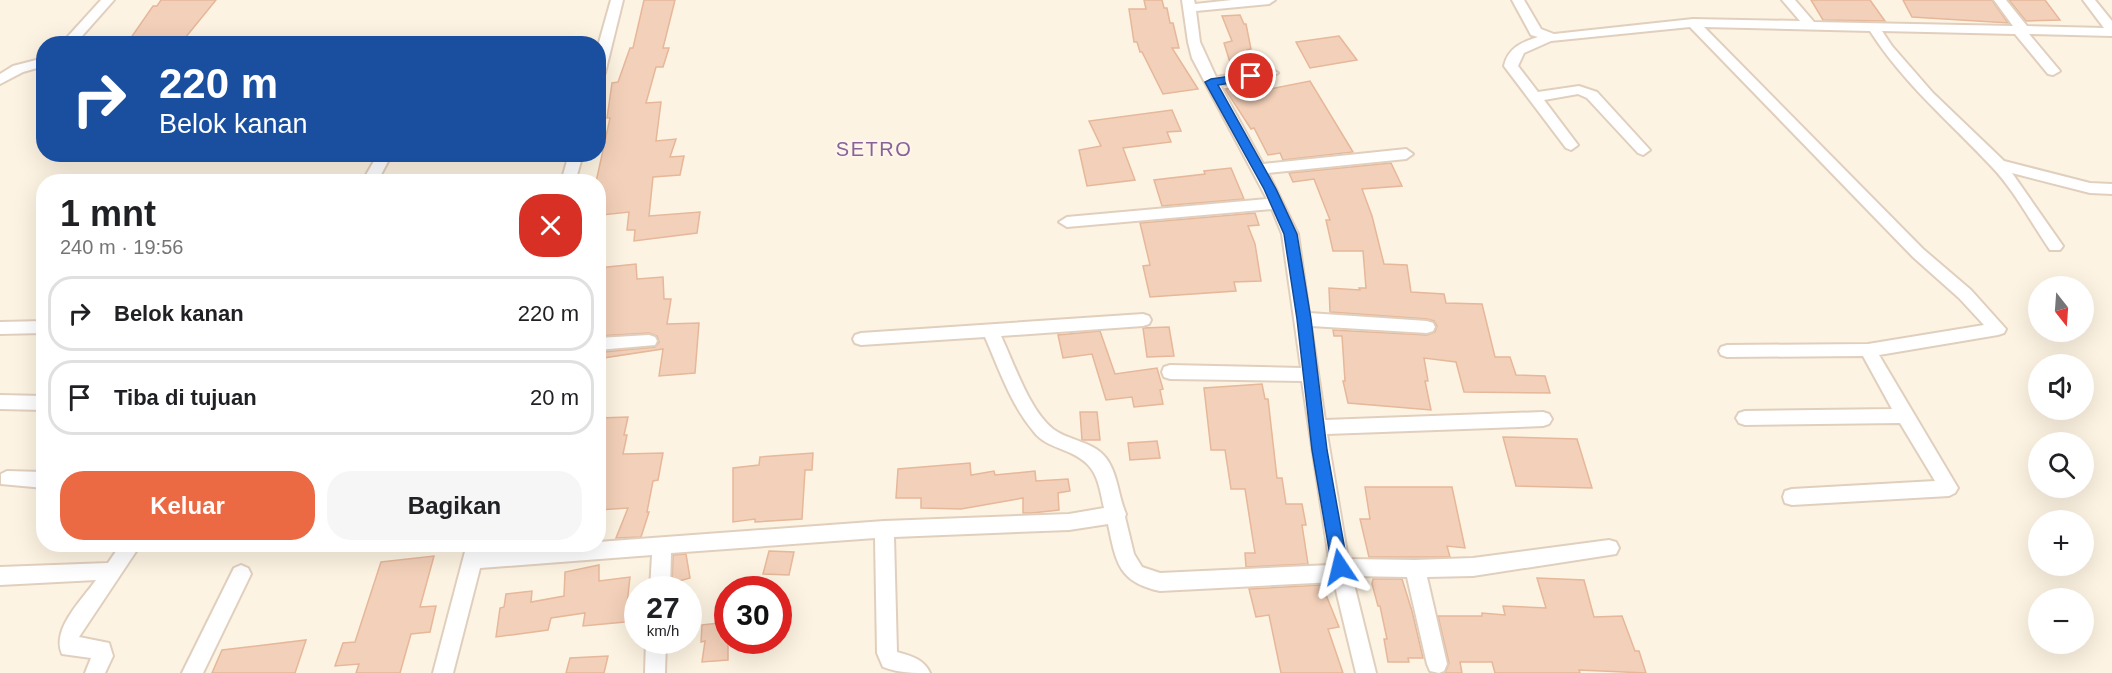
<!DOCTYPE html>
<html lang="id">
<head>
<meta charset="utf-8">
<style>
	:root { --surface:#fff; --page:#f6f6f6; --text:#202124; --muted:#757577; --line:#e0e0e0; --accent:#eb6943 }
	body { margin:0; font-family:Helvetica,sans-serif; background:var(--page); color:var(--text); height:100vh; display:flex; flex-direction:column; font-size:22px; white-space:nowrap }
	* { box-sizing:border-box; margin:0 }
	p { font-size:20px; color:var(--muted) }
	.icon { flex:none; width:33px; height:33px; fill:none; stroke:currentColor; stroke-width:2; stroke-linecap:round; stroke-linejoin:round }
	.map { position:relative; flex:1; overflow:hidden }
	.sheet { position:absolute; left:36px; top:174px; width:570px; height:378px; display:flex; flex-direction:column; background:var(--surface); border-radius:24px; box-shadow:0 6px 24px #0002 }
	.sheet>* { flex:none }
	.banner { position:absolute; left:36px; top:36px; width:570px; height:126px; border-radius:24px; box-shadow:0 6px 24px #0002; background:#1a4fa0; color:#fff; overflow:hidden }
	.needle { width:39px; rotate:163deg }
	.controls { position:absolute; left:2028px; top:276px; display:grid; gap:12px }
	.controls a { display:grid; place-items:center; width:66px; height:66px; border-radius:50%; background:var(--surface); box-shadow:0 6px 24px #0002; font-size:30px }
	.speed { position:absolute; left:624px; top:576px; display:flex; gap:12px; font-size:30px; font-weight:700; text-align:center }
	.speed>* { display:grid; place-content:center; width:78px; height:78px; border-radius:50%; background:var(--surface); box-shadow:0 6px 24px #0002; line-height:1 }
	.speed small { font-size:15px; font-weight:400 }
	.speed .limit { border:9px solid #d22; background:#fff; color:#111 }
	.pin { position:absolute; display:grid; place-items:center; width:51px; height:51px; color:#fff; margin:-26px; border:3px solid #fff; border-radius:50%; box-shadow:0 2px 6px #0007 }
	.me { position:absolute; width:66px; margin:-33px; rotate:350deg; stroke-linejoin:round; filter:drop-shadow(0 0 4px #0008) }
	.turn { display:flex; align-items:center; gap:21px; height:126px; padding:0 24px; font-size:27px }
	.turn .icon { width:78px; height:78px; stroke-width:2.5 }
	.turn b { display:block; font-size:42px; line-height:51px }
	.round { display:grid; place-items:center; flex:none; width:63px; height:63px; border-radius:24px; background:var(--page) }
	.overview { display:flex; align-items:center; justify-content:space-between; height:102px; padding:0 24px }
	h1 { font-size:36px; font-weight:800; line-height:45px }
	.button { display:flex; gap:12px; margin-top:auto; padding:12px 24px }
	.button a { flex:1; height:69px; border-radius:24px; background:var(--accent); color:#fff; font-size:24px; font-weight:800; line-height:69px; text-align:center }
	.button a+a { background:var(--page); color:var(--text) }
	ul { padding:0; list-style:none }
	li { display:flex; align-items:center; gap:18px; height:75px; margin:0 12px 9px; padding:0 12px; border:3px solid var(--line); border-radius:24px }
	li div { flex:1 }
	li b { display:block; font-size:22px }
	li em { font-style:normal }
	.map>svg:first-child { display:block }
</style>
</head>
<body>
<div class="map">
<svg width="2112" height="673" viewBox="0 0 2112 673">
	<rect width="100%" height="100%" fill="#fdf3e2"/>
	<!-- building -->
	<g fill="#f3d0b9" stroke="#e6b799" stroke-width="1.5">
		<path d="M161,0h55l-35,43 -53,-1 25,-36h4z"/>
		<path d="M644,0h31l-12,48h6l-6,19h-7l-10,36 15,-1 -5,39 20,-2 -6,18 14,-1 -4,19 -27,2 -4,39 51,-4 -3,21 -63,8 1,-11h-8l2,-18 -27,3 1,-9 -5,1v-25h-2l14,-64h-3l5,-35 6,-1 12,-34h3z"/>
		<path d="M1144,0h18l2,8h3l3,15h3l6,25h-7l26,41 -35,5 -21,-42h-2l-3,-10h-3l-5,-33h17z"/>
		<path d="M1811,0h59l15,21 -62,-1z"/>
		<path d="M1903,0h89l16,23 -96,-6z"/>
		<path d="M2009,0h36l15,20 -34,1z"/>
		<path d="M1240,15l4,9h2l5,25 -4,1 7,19 -21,3 -9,-29 8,-2 -10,-25z"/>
		<path d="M1339,36l18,24 -47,8 -14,-26z"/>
		<path d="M1258,81l1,3 7,-1 4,6 40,-8 43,71 -70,8 -3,-7 -12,2 -14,-27 -3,1 -26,-40 12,-1 -1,-3z"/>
		<path d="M1172,110l9,21 -14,1 4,10 -48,6 12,32 -48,6 -8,-36 22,-4 -12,-25z"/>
		<path d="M1391,163l11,23 -40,3 10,27 12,48 23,1 4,27 33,2 2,9 36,1 13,53h15l6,18 29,1 5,17 -86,-1 -8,-30 -32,-4 4,23h-3l6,29 -83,-7 -5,-22h2l-3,-45h-8l-1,-6 94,5 8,-3 2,-6 -3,-5 -7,-2 -97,-7 -1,-24 31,2 -1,-2h7l-3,-37h-30l-7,-31h4l-16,-41 -21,3 -4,-9z"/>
		<path d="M1231,168l13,31 -82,7 -8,-26 51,-6 -1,-3z"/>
		<path d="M1255,213l4,12 -11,1 7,18 6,37 -27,1 2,9 -86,6 -7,-31 7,-1 -10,-42z"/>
		<path d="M636,264l1,15 26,-2 1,22h7l-4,25 32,-1 -4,50 -36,3 4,-27 -60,9 1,-6 51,-5 4,-5 -2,-6 -8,-3 -51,3v-68z"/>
		<path d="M1169,327l5,29 -27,1 -4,-29z"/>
		<path d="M1100,331l15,43 42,-6 6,21 -3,1 3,14 -29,3 -2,-10 -26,3 -14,-46 -29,4 -5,-23z"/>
		<path d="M1262,384l3,15h3l9,79h5l4,26h16l4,21h-4l6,39 -62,3 -1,-14h10l-10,-64h-14l-6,-39h-14l-7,-62z"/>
		<path d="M1080,412h17l3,28h-18z"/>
		<path d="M628,417l-4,18h3l-4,19 40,-1 -5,27 -5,1 -6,31h2l-8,25 -25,1 12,-30 -30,2v-92z"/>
		<path d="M1503,437l74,2 15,49 -76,-2z"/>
		<path d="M1157,441l3,17 -30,2 -2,-17z"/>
		<path d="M813,453l-1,17h-7l-3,49 -47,3v-3l-22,3v-54l26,-3 1,-8z"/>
		<path d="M970,463l1,12 23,-4 1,4 40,-4 1,10 32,-2 2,12 -12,2 1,17 -27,3h-9v-15l-62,11 -40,-1v-10h-25l2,-29z"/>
		<path d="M1365,487h87l13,61 -18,-2 3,11h-81l-9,-38h10z"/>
		<path d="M769,551l25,1 -5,23 -26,-1z"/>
		<path d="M686,554l4,24 -18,5 1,-28z"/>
		<path d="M434,556l-14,51 16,-1 -6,26 -19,2 -11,39h-44l3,-9 -24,2 8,-23 12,-1 26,-80z"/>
		<path d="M599,565v16l31,-4 -5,45 -42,4 2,-13 -34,5 -3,12 -52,7 4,-29 4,-1 2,-13 26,-3 -1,11 33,-6 1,-24z"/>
		<path d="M1537,578l47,2 10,37 28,-1 13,35h4l7,22 -67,-3 1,3h-85l-3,-11h-32l2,11h-17l4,-10 -11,-47h44v-3l23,2 -2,-9 43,2z"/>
		<path d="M1373,579h29l10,32 11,47h-15l1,4h-21l-4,-23h3l-7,-33h-2l-6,-22z"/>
		<path d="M1322,585l17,42 -11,2 15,44h-62l-12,-58 -13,2 -7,-28z"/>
		<path d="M728,622v38l-26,2 3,-21 -4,1 1,-17z"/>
		<path d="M306,640l-11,33h-83l10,-23z"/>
		<path d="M608,656l-4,17h-38l4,-15z"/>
	</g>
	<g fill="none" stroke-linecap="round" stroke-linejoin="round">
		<defs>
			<g id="street">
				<path d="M101,0h13l-39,44h-14z"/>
				<path d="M611,0h12l-18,73 -7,4v-31z"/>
				<path d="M1182,0h12l1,4 37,-4h43l-6,4 -73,7 4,31 16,35 55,-8 7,4 -7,4 -51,8 43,79 143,-15 7,5 -7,5 -138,14 30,61 11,79 118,8 6,2 2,4 -2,4 -6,2 -116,-7 14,94 218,-8 6,2 3,5 -3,5 -6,2 -216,8 21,125 67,1 58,-2 136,-18 7,2 3,6 -3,6 -143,22 -46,1 20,87 -3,7 -5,2 -9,-2 -3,-7 -20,-87 -55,-1 24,97h-20l-22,-91 -174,9c-42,-9 -44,-29 -52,-67l-39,6 -175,7 3,115c14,4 27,7 33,21 -17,0 -31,0 -47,-6l-6,-14 -2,-115 -204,15 -1,37h-20l2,-35 -172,13 -27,105h-20l34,-129h19l-1,7 113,-7v-2l286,-21 185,-7 35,-6c-7,-34 -9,-46 -43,-59 -10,-4 -20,-8 -27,-17 -23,-27 -35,-63 -49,-95l-124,8 -6,-2 -2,-4 2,-4 6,-2 282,-19 6,2 2,4 -2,4 -6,2 -142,10c13,27 28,74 52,93 16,12 40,12 53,29 12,16 12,38 20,56l-1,3 9,37 8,13 18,6 170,-8 -28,-184 -132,-2 -6,-2 -2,-5 2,-5 6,-2 131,3 -19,-134 -10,-25 -205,18 -8,-5 8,-5 200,-18 -75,-141 -4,-16z"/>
				<path d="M1512,0h12l17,29 13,5 139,-15 107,2 -18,-21h13l19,22 199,4 -19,-26h12l21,26 77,2 -21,-28h12l17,21v15l-83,-2 31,37 -7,4 -5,-1 -33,-40 -133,-3 10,15 41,47 71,68 86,22 22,1v10l-22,-1 -78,-20 51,73 -3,4h-10c-18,-26 -36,-60 -58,-83 -42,-45 -89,-84 -122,-136l-166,-4 219,222 48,41 35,39 -2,4 -6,2 -119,20 76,128 3,5 -3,5 -6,3 -157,9 -7,-2 -2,-6 2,-6 7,-2 143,-8 -35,-58 -155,2 -6,-2 -3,-5 3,-5 6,-2 147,-2 -29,-53 -136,1 -6,-2 -2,-4 2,-4 6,-2 141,-1 116,-19 -25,-27 -46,-41 -223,-230 -139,14 -27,12 -6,13 20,26 41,-6 18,6 53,58 -7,5 -5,-2 -51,-55 -9,-4 -34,6 34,45 -7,5 -5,-2 -62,-82c4,-18 18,-24 34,-29l-7,-2z"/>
				<path d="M44,58v8l-21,6 -23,12v-10l13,-8z"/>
				<path d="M378,154h14l-15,28h-15z"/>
				<path d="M569,154h14l-8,28h-14z"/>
				<path d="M44,321v12l-44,1v-12z"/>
				<path d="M649,335l6,2 2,4 -2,4 -57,5v-12z"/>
				<path d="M0,395l44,1v14l-44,-1z"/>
				<path d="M7,471l37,1v16l-43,-4v-10z"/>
				<path d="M121,544h20l-62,93 30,6 4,13 -8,17h-20l6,-15 -29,-4c-11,-25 20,-54 34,-74l-96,5v-18l108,-4z"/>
				<path d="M241,565l7,3 3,6 -48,99h-21l52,-105z"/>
				<path d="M646,640h20l-1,33h-20z"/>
			</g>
		</defs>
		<!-- street casing -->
		<use href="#street" stroke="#e1cfbe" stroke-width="4"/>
		<!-- street -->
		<use href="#street" fill="#fff" fill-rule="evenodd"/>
	</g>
	<!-- route -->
	<path fill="#1a73e8" stroke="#114b97" stroke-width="1.5" d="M1251,73l5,3 -1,3 -37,6 58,104 21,45 14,85 16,131 21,117 -2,5 -6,2 -6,-2 -2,-5 -20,-117 -15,-131 -13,-85 -20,-45 -59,-107 6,-3z"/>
	<g text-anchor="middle" stroke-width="4.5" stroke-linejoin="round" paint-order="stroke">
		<!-- quarter labels -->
		<g font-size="20" letter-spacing="1.5" fill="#876399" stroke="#fff6e9">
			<text x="874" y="156">SETRO</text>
		</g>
	</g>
</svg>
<div class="controls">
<a><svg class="needle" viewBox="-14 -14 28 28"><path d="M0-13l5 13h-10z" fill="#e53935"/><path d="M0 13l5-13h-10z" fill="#757577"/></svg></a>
<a><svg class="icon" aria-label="sound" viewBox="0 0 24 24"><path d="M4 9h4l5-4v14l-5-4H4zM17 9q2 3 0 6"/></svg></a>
<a><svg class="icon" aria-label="search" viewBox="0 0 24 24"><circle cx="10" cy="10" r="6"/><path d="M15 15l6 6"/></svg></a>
<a>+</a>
<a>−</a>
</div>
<div class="speed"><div>27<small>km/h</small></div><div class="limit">30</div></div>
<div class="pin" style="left:1251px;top:76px;background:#d93025"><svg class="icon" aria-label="arrive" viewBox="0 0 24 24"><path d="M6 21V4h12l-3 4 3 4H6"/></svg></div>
<svg class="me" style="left:1340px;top:567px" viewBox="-20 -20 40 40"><path d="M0-17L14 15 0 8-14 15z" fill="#1a73e8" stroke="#fff" stroke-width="4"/></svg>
<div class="banner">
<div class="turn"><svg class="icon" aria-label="right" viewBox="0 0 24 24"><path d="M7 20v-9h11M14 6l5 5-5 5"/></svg><div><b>220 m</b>Belok kanan</div></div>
</div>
<section class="sheet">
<div class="overview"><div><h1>1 mnt</h1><p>240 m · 19:56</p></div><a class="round" style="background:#d93025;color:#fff"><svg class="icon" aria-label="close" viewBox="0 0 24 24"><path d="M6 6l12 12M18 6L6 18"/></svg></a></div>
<ul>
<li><svg class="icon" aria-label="right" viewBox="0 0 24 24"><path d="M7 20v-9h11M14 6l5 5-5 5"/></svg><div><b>Belok kanan</b></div><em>220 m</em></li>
<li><svg class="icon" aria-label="arrive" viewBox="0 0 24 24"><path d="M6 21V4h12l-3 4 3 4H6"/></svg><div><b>Tiba di tujuan</b></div><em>20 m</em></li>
</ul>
<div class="button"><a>Keluar</a><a>Bagikan</a></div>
</section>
</div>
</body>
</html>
